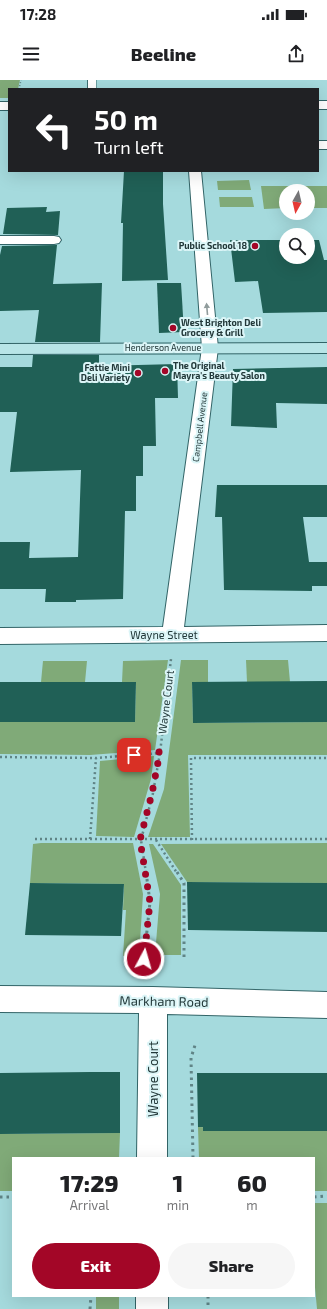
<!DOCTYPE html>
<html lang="en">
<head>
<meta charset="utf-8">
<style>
	:root { --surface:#fff; --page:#f6f6f6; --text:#202124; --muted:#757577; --accent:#a30627 }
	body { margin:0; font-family:"Exo 2",sans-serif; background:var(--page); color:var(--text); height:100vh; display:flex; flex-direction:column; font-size:15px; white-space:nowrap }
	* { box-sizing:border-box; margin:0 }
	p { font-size:13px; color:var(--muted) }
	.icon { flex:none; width:22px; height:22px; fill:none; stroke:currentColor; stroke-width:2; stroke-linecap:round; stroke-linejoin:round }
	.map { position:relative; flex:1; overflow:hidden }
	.side { position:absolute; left:12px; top:1077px; width:303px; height:140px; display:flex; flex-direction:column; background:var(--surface); border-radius:0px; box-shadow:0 4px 16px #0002 }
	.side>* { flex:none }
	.guide { position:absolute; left:8px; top:8px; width:311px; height:84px; border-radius:0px; box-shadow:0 4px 16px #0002; background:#202124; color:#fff; overflow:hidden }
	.needle { width:26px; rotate:188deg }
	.fabs { position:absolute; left:279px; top:104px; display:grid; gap:8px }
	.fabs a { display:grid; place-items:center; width:36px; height:36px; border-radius:50%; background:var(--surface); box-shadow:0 4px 16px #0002; font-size:20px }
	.pin { position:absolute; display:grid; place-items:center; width:34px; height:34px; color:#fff; margin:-17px; border-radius:8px; box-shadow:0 2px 6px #0006 }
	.me { position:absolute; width:44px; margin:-22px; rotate:6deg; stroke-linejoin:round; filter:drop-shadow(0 0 3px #0008) }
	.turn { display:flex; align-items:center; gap:14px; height:84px; padding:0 20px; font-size:18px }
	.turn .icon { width:52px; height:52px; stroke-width:2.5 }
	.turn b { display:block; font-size:28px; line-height:34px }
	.eta { display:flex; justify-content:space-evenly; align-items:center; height:68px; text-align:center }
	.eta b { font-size:24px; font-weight:800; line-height:28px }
	.button { display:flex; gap:8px; margin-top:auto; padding:8px 20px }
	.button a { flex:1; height:46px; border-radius:24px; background:var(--accent); color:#fff; font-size:16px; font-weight:800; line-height:46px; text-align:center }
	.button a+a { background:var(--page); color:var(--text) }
	.status { display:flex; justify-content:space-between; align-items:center; height:28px; padding:0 20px; background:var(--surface); direction:ltr }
	.status svg { height:11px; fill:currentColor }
	header { display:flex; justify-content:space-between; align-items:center; height:52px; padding:0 20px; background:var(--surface); font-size:18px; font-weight:800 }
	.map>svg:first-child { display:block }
</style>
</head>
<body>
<div class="status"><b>17:28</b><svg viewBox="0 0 49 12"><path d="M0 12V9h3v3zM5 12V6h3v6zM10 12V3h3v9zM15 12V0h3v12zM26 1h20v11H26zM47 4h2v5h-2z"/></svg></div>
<header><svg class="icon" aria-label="menu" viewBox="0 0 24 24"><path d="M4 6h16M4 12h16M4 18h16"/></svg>Beeline<svg class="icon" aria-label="share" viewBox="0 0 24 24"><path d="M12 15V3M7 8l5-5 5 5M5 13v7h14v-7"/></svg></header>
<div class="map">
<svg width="327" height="1229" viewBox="0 0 327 1229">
	<rect width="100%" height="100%" fill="#a5dadd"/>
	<!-- green -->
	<g fill="#80aa78">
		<path d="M0,0h20l-2,9h-9v9h-9z"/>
		<path d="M249,100l2,10h-33l-1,-9z"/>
		<path d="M261,106h66v22h-19v-17h-22v17l-22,1z"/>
		<path d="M219,117h33l2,10h-34z"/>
		<path d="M168,580l-13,90 -65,5 -90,-1v-32h135l1,-40h-14l1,-21z"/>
		<path d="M181,580h27v23h-16l1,40 134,-1v33h-139l2,82h-42l16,-48z"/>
		<path d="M246,580h42l2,22h-43z"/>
		<path d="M43,581h44l-2,21h-44z"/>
		<path d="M154,676l-3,23 -17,58 -38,-1 4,-75z"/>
		<path d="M41,763h92l10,51 -4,63 -16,-1 3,-46h-3l1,-26 -94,-1 3,-39z"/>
		<path d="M327,763v40l-140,-1 -26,-38z"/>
		<path d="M149,764h4l28,41v70h-26l5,-61z"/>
		<path d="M198,1047l129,4v60h-13v-33h-115z"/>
		<path d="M120,1053l-1,25h-106v33h-13v-57z"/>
		<path d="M314,1123h13v106h-10l-3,-33z"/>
		<rect x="96" y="1216" width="23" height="13"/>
	</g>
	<!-- building -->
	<g fill="#206056">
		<path d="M124,91h39v33l5,76 -46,1 1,-58h-2z"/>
		<path d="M47,127l-1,5 14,-1 -2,24 -55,-1 4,-26z"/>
		<path d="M230,160h56v17h22v-17h11l5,20h3v52l-64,1 -5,-32 -23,1z"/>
		<path d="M57,165l-4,39 49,-1 -2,59h-65l4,-32 -39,1v-56l2,-9z"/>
		<path d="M157,203h24l3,49 -25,1z"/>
		<path d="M33,275h66v11l78,-2 1,34h-23l1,48h-13v30h-7v35h-11l-2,88 -47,1v2h-31l1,-13h-46v-47h30l-1,16 49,-1 3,-87 -71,2 7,-60h-17v-45h32z"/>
		<path d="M327,287v37l-51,-1 1,25 -46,-2 2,-57z"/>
		<path d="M217,405h110v32h-24l6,45h18v24h-15v5l-88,-1 -2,-73h-7z"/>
		<path d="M327,601v41l-134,1 -1,-41z"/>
		<path d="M0,602h136l-1,40h-135z"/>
		<path d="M187,802l140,1v49l-139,-2z"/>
		<path d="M30,803l94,1 -3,52 -96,-1z"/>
		<path d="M90,992h30v61l-120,1v-61z"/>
		<path d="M197,993h130v58h-124v-4h-5z"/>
	</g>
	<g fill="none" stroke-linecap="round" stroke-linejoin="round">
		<defs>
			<rect id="lane" x="88" y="0" width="8" height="9"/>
			<g id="street">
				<rect x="318" y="21" width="9" height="8"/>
				<rect x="0" y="22" width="9" height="8"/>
				<rect x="318" y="61" width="9" height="8"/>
				<path d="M189,91h12l17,177 -34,279 143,-2v16l-327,3v-16l163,-1 39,-279z"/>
				<path d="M0,156h54l5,1 2,3 -2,3 -5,1h-54z"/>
				<path d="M0,906l153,1 174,5v26l-160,-4v144h-30l2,-145 -139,-1z"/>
				<rect x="136" y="1216" width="32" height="13"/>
			</g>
			<path id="secondary" d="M327,263v10l-327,1v-10z"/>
		</defs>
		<!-- lane casing -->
		<use href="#lane" stroke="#326467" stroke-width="1"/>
		<!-- street casing -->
		<use href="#street" stroke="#326467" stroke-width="2"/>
		<!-- secondary casing -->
		<use href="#secondary" stroke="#326467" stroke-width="2"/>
		<!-- path-far2 -->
		<path stroke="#608486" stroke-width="1.5" stroke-dasharray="1 2" stroke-linecap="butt" d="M19,9l2,-9"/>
		<!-- path-far1 -->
		<g stroke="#608486" stroke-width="2.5" stroke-dasharray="2 3" stroke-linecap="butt">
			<path d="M0,677l96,1 64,-5"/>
			<path d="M35,759h292"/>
			<path d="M90,759l6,-81"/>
			<path d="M156,760l21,33"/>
			<path d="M192,760l-1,-82h136"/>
			<path d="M146,793l-5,-33 12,-47 7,-40 11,-94"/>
		</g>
		<!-- path -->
		<g stroke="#608486" stroke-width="3" stroke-dasharray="2.5 4" stroke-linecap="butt">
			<path d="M177,792l7,11v76"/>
			<path d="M144,879l6,-57 -4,-30"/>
			<path d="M193,1078l-2,-100 5,-16"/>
			<path d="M0,1117h13"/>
			<path d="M314,1117l13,-1"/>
			<path d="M208,1216v13"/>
			<path d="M90,1229l1,-13"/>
		</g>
		<!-- lane -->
		<use href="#lane" fill="#fff" fill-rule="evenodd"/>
		<!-- street -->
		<use href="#street" fill="#fff" fill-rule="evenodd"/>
		<!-- secondary -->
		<use href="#secondary" fill="#b8e5e7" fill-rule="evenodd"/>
	</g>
	<!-- one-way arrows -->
	<defs><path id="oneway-solid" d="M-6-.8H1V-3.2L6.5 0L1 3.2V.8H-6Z"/></defs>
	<use fill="#909c9c" href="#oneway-solid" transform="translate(207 229) rotate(-95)"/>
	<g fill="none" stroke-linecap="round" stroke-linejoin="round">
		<!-- route -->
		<path stroke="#a30627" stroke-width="7" stroke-dasharray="0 12.6" d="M134,675l26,-3 -8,41 -12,47 10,62 -6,57"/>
	</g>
	<!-- markers -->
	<g fill="#a30627" stroke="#dbf5f7" stroke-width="1.5">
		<circle cx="255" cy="166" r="4"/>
		<circle cx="173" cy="248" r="4"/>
		<circle cx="165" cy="291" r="4"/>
		<circle cx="138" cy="293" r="4"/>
	</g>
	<g text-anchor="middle" stroke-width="4" stroke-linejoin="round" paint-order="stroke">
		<!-- far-poi labels -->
		<g font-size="9" font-weight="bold" fill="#223839" stroke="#dbf5f7" text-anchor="end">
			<text x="247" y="169">Public School 18</text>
			<text x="181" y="246" text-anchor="start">West Brighton Deli<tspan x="181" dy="10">Grocery &amp; Grill</tspan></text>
			<text x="173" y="289" text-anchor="start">The Original<tspan x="173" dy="10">Mayra's Beauty Salon</tspan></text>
			<text x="130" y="291">Fattie Mini<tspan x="130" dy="10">Deli Variety</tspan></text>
		</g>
		<!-- far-street labels -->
		<g font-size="9" fill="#223839" stroke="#dbf5f7">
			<text x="163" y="271">Henderson Avenue</text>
			<text transform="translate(200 347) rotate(-83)" y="3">Campbell Avenue</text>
		</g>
		<!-- street labels -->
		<g font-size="11" fill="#223839" stroke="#dbf5f7">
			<text x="164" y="559">Wayne Street</text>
			<text transform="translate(166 622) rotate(-83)" y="4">Wayne Court</text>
		</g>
		<!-- near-street labels -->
		<g font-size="13" fill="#223839" stroke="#dbf5f7">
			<text transform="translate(164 921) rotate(1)" y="5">Markham Road</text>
			<text transform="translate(153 999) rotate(-90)" y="5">Wayne Court</text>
		</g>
	</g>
</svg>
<div class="fabs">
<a><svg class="needle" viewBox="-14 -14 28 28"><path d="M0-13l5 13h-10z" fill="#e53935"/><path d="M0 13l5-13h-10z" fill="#757577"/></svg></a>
<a><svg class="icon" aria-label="search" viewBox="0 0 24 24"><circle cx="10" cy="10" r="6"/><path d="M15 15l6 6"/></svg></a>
</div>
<div class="pin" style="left:134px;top:675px;background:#d93025"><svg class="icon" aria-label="arrive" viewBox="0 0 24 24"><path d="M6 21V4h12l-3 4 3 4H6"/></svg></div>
<svg class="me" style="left:144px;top:879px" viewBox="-20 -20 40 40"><circle r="17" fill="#a30627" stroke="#fff" stroke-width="3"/><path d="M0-11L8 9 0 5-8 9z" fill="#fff"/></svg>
<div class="guide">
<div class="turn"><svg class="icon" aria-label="left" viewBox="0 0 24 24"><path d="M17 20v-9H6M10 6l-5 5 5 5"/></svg><div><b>50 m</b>Turn left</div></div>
</div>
<section class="side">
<div class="eta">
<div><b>17:29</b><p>Arrival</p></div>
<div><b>1</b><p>min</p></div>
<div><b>60</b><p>m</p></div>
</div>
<div class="button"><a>Exit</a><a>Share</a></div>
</section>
</div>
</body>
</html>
